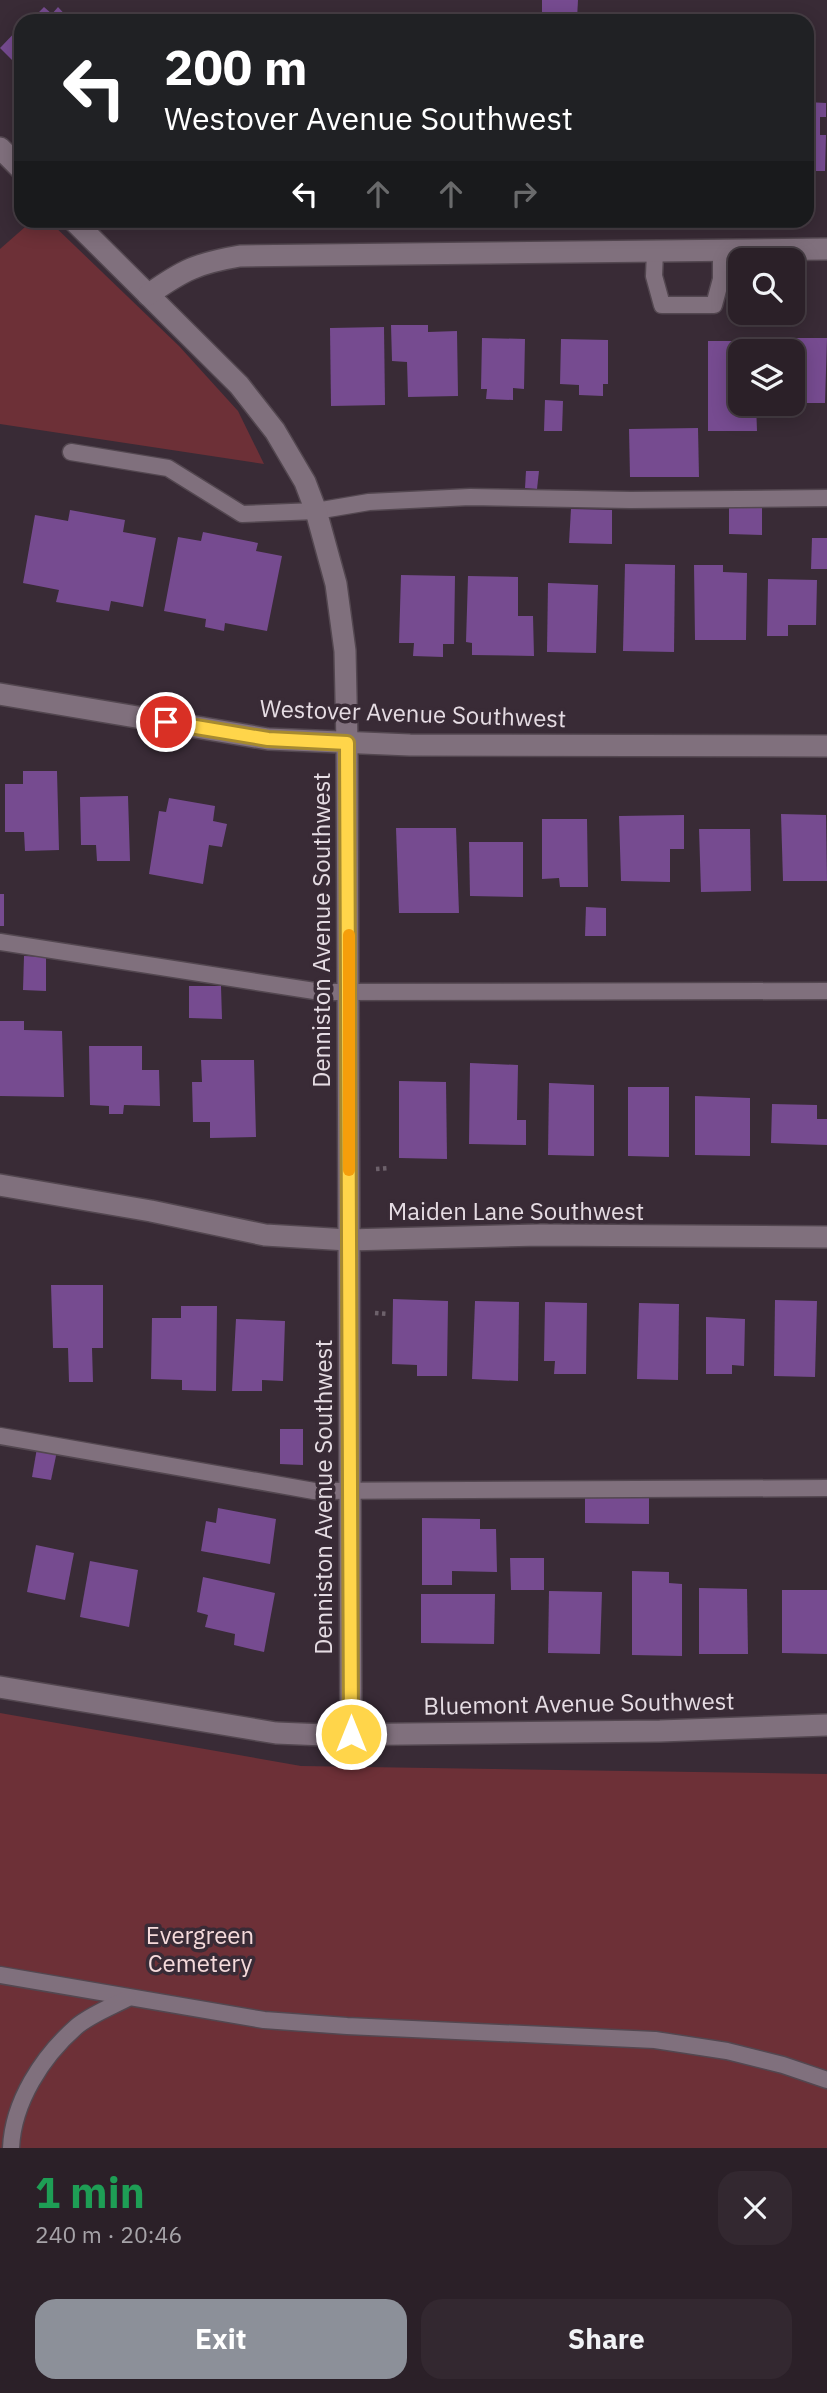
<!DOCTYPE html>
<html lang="en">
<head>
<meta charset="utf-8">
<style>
	:root { --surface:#2b2028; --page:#332830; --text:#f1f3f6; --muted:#a6a3a8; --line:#473e45; --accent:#8c9099 }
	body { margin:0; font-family:"IBM Plex Sans",sans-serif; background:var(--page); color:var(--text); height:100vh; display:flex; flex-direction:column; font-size:26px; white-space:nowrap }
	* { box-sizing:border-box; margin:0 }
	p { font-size:23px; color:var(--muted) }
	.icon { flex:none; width:38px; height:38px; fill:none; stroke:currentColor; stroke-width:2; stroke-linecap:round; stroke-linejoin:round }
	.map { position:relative; height:2148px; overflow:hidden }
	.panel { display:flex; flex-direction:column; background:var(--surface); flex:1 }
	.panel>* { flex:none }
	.hud { position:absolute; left:14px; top:14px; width:800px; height:214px; border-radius:21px; box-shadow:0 4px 18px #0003,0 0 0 2px var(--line); background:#202124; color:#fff; overflow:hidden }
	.tools { position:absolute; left:728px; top:248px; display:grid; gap:14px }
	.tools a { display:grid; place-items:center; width:77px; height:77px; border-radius:14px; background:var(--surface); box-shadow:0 4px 18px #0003,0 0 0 2px var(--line); font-size:35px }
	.pin { position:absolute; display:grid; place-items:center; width:60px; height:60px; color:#fff; margin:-30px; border:4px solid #fff; border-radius:50%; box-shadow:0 2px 7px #0007 }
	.me { position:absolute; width:77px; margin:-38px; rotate:0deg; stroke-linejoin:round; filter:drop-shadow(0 0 5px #0008) }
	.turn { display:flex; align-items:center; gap:24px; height:147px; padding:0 35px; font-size:32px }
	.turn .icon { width:91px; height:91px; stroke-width:2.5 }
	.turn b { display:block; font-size:49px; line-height:60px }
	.lanes { display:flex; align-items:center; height:66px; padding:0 35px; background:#0003; justify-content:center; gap:35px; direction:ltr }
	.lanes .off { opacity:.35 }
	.round { display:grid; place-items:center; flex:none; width:74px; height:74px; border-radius:21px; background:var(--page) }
	.head { display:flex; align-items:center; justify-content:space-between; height:119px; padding:0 35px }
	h1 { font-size:42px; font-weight:700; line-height:52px; color:#1e9e55 }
	.primary-button { display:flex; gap:14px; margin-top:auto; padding:14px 35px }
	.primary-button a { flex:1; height:80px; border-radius:21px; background:var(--accent); color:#fff; font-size:28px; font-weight:700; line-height:80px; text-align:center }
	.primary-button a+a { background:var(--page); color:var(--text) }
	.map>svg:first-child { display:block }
</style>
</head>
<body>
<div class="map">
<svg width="827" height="2148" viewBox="0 0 827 2148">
	<rect width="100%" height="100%" fill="#392b36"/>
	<!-- green -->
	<g fill="#6d3037">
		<path d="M33,220l16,1 130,125 59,65 26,53 -264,-40v-175z"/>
		<path d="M0,1713l301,53 526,8v374h-827z"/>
	</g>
	<!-- building -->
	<g fill="#764b90">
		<path d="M542,0h36l-1,19 -35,-1z"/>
		<path d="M44,7l8,7 6,-7 13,14h-46l8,-7 2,2z"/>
		<path d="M21,26v43l-21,-21z"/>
		<path d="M807,102l19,1v14h-6v18h6l-1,36h-18z"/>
		<path d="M391,325h37v7l29,-1 1,65 -50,1 -1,-35 -15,-1z"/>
		<path d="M384,327l1,78 -54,1 -1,-78z"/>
		<path d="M482,338l43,1 -1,50 -11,-1v12l-27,-1 1,-10h-6z"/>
		<path d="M777,338h50l-2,65h-32v-51h-16z"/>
		<path d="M561,339l47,1v44h-5v12l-24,-1v-10l-19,-1z"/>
		<path d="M708,341h48v11h-16v52h16l1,27h-49z"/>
		<path d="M545,400l18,1 -1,30h-18z"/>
		<path d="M698,428l1,49h-69l-1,-48z"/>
		<path d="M526,471h13l-2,18 -12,-1z"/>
		<path d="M729,503h33v32l-33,-1z"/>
		<path d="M571,509l41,1v34l-43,-1z"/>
		<path d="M70,510l55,10 -2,12 33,6 -13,69 -32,-6 -2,10 -53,-9 3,-12 -36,-7 12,-68 33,6z"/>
		<path d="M203,532l55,11 -2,8 26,5 -15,75 -42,-8 -1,8 -19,-4 1,-8 -42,-8 14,-74 23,4z"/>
		<path d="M812,538h15v31h-16z"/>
		<path d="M625,564l50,1 -1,87 -51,-1z"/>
		<path d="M694,565h29v7l24,1 -1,67h-51z"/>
		<path d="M401,575l54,1 -1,68h-11v13l-30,-1 1,-13h-15z"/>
		<path d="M468,576l50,1v39h15l1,40 -62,-1v-12l-6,-1z"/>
		<path d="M768,579l49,1 -1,45h-28v11h-21z"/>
		<path d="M548,583l50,2 -2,68 -49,-1z"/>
		<path d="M23,771h34l2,79 -34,1 -1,-19h-19v-48h18z"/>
		<path d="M128,796l2,65h-33l-1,-16h-15l-1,-48z"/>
		<path d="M169,798l46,8 -2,15 14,3 -5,23 -13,-2 -6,39 -54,-10 10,-63 7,1z"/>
		<path d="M781,814l45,1 1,66h-44z"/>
		<path d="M684,815v34h-14v33l-49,-1 -2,-65z"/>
		<path d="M542,819h45l1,68h-28l-1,-9 -17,1z"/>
		<path d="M396,828h60l3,85h-60z"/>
		<path d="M699,829h51l1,62 -50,1z"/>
		<path d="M469,842h54v55l-53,-1z"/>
		<rect x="0" y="894" width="4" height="32"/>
		<path d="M586,907l20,1v28h-21z"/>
		<path d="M24,956l22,1v34l-23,-1z"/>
		<path d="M189,986h32l1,33 -33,-1z"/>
		<path d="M0,1021h24v9l38,1 2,66 -64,-1z"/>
		<path d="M89,1046h53v24h17l1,36 -36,-1 -1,9h-14v-8l-19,-1z"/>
		<path d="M201,1060h53l2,77 -46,1v-16h-17l-1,-40h10z"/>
		<path d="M470,1063l48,2 -1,55h9v25l-57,-1z"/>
		<path d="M399,1081l47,1 1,77 -48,-1z"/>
		<path d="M549,1083l45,2v71l-46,-1z"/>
		<path d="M628,1087h41v70l-41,-1z"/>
		<path d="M695,1096l55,2v58l-55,-1z"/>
		<path d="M772,1104l45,1v14h10v26l-56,-2z"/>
		<path d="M51,1285h52v63h-11l1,34h-24l-1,-34h-15z"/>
		<path d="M393,1299l55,2 -1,75h-30v-11l-25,-1z"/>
		<path d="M775,1300l42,1 -2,76 -41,-1z"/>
		<path d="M475,1301l44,1 -1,79 -46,-2z"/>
		<path d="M545,1302l42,1 -1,71h-32l1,-13h-11z"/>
		<path d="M639,1303l40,1 -1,76 -41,-1z"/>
		<path d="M181,1306h36l-1,85 -34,-1v-10l-31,-1 1,-61h29z"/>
		<path d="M706,1317l39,2 -1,47 -12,-1v9h-26z"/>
		<path d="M236,1319l49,2 -2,60 -21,-1v11h-30z"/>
		<path d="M280,1429h23v36l-23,-1z"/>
		<path d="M37,1448l20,3 -6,29 -19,-3z"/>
		<path d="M585,1494h64v30l-64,-1z"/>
		<path d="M218,1508l58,11 -6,45 -69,-13 5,-30 10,2z"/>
		<path d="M422,1518l58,1v10h16l1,43 -45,-1v14h-30z"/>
		<path d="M36,1545l38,8 -9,47 -38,-8z"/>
		<path d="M510,1558h34v32h-33z"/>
		<path d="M90,1561l48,9 -9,57 -49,-10z"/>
		<path d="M632,1571l37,1v11l13,1v72l-50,-1z"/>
		<path d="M203,1577l72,16 -11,59 -30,-7 1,-11 -30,-7 3,-12 -11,-3z"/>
		<path d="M699,1588l48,1 1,65h-49z"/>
		<path d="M782,1590h45v64l-45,-1z"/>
		<path d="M549,1591l53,1 -2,62 -52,-1z"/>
		<path d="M421,1594h74l-1,50 -73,-1z"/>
	</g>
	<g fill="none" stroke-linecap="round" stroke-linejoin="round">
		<defs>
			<g id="lane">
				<path d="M655,251l-1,25 8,29h52l7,-26v-28"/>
				<path d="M71,452l97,16 74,46 74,-3 53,-9 101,-5 161,3 196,-2"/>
				<path d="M0,942l321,50 506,-1"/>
				<path d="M0,1436l314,55 513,-3"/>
				<path d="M0,1975l264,45 83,6 308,14 72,11 56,14 44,15"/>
				<path d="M11,2148c2,-46 31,-91 65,-121 14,-12 35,-20 52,-29"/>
			</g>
			<g id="street">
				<path d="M0,148l21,21"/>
				<path d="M73,220l166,165 36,46 30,51 11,29 20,73 9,67 2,92 4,991"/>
				<path d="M148,295c35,-25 50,-32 92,-39l587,-7"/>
				<path d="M0,694l268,45 142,6 417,1"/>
				<path d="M0,1185l151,26 114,24 83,5 192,-5 287,2"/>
				<path d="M0,1687l276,46 49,2 335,-4 167,-6"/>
			</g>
		</defs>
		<!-- lane casing -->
		<use href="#lane" stroke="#534750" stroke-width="19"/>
		<!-- street casing -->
		<use href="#street" stroke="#534750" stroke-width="24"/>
		<!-- path -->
		<g stroke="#6d616b" stroke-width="4.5" stroke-dasharray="3.5 3.5" stroke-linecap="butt">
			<path d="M376,1169l13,-1"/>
			<path d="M375,1313l13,1"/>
		</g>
		<!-- lane -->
		<use href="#lane" stroke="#80707d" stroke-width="16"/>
		<!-- street -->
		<use href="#street" stroke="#80707d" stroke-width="21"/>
	</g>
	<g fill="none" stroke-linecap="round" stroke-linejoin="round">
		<defs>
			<path id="route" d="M166,722l102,17 79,4 4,991"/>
		</defs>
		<!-- route casing -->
		<use href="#route" stroke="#a68a30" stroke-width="18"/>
		<!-- route -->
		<use href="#route" stroke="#ffd54a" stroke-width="12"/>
		<!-- slow -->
		<path stroke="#f59e0b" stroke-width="12" d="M349,1170v-235"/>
	</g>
	<g text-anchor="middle" stroke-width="7" stroke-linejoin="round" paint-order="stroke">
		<!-- street labels -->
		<g font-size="24" fill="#e5dce3" stroke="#392b36">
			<text transform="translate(413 714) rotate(2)" y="8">Westover Avenue Southwest</text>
			<text transform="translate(322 930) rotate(-90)" y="8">Denniston Avenue Southwest</text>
			<text x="516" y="1220">Maiden Lane Southwest</text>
			<text transform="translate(324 1497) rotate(-90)" y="8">Denniston Avenue Southwest</text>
			<text transform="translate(579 1704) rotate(-1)" y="8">Bluemont Avenue Southwest</text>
		</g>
		<!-- park labels -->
		<g font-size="24" fill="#f5dadb" stroke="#392b36">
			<text x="200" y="1944">Evergreen<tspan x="200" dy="28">Cemetery</tspan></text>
		</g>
	</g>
</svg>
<div class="tools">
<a><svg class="icon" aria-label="search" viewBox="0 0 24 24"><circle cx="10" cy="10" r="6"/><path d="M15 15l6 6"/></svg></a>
<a><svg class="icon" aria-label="layers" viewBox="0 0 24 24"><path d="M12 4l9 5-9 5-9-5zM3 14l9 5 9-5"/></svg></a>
</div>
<div class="pin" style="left:166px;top:722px;background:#d93025"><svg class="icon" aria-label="arrive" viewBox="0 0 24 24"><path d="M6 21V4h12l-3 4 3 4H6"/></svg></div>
<svg class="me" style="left:351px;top:1734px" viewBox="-20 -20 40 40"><circle r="17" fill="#ffd54a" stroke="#fff" stroke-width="3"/><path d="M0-11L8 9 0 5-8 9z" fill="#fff"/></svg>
<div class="hud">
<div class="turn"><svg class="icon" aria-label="left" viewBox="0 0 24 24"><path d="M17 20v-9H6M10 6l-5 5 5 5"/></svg><div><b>200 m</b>Westover Avenue Southwest</div></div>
<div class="lanes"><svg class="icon" aria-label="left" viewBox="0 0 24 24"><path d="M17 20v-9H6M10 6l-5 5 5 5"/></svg><svg class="icon off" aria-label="ahead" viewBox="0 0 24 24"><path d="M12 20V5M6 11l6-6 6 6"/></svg><svg class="icon off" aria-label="ahead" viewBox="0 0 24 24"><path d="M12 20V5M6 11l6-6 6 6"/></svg><svg class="icon off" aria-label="right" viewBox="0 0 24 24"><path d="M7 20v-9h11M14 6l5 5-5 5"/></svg></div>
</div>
</div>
<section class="panel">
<div class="head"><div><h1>1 min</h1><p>240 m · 20:46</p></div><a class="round"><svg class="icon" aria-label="close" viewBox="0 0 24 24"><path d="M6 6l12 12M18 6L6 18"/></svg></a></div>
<div class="primary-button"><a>Exit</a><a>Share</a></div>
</section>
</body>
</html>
